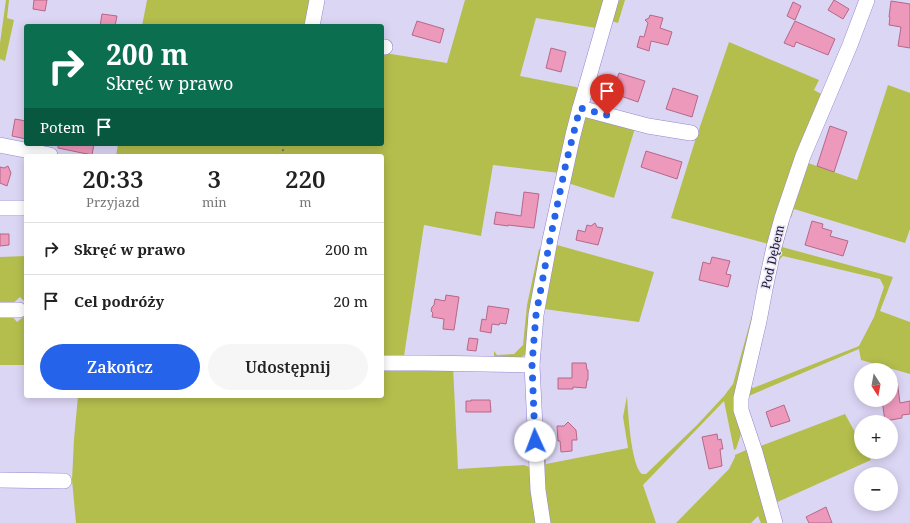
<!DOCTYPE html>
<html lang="pl">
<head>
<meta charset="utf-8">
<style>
	:root { --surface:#fff; --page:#f6f6f6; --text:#222; --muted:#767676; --line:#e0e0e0; --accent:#2563eb }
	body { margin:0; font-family:"Noto Serif",serif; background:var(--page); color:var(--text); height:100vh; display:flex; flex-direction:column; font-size:15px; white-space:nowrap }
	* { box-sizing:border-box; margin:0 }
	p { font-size:13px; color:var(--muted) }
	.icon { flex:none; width:22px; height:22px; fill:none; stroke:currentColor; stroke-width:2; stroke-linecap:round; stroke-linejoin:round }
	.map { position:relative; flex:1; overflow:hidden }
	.side { position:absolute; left:24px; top:154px; width:360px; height:244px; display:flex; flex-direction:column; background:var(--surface); border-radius:4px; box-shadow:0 2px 10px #0003 }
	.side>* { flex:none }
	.hud { position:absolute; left:24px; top:24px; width:360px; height:122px; border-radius:4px; box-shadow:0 2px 10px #0003; background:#0b6e4f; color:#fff; overflow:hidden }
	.needle { width:26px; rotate:169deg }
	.buttons { position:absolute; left:854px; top:363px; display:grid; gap:8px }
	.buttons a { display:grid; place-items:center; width:44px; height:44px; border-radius:50%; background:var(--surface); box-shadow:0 2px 10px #0003; font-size:20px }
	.pin { position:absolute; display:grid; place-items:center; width:34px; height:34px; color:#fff; margin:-41px -17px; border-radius:50% 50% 50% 0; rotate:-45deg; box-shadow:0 0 4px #0007 }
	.pin .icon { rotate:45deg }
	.me { position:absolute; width:44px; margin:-22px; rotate:358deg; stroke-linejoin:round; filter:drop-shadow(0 0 3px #0008) }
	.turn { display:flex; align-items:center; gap:14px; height:84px; padding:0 16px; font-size:18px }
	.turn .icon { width:52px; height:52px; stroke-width:2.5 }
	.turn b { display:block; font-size:28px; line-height:34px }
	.then { display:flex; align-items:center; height:38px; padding:0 16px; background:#0003; gap:8px; font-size:15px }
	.eta { display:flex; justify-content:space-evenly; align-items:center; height:68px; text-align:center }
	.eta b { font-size:24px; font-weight:600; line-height:28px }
	.button { display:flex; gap:8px; margin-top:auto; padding:8px 16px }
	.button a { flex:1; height:46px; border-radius:24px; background:var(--accent); color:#fff; font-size:16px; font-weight:600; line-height:46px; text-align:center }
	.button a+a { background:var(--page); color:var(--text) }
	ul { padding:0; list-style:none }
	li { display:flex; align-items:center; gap:12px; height:52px; padding:0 16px; border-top:1px solid var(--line) }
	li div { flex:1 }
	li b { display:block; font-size:15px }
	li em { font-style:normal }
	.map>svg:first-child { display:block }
</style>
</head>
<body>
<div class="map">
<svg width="910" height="523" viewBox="0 0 910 523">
	<rect width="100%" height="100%" fill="#dcd6f5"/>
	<!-- green -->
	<g fill="#b4be4d">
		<path d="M6,0h3l-2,18 7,2 -9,41 -5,-2v-16z"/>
		<path d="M147,0h167l-7,26h-165z"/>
		<path d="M465,0h142l-11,28 -60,-10 -16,58 56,11 3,2 -20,84 -66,-8 -12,71 -57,-11 -20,131 -22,4v-204h-266l2,-12h264v-94l3,3 62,10z"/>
		<path d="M614,0h11l-7,23 -10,-3z"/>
		<path d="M729,42l90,38 -5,10 11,6 -53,149 -101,-27 24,-77z"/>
		<path d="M888,85l22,8v136l-5,14 -111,-34 -3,9 -2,-1 16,-55 52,18z"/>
		<path d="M582,113l53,15 -21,70 -46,-15z"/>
		<path d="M787,223h2l-7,24 111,30 -13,34 30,11v52l-49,-14 -2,-11 -115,49v-3l4,-12 5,5 106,-42 15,-29 10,-30 -4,-8 -97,-23 -4,4 -18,70 15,-74 8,-31z"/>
		<path d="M557,245l97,27 -15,50 -95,-13z"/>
		<path d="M539,249l6,1 -18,103 -8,6 -25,-1v-7l3,4 17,-1 9,-9 4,-40z"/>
		<path d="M26,256v47l-6,-6 -10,9h-10v-49z"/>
		<path d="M756,301l-16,124 1,9 -5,15 -2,1 -10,-49 -81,84 13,38h-110l-7,-68 6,-4 1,13 82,-16 -5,-31 4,-21c1,16 4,70 15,78h4l51,-49 27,-29 9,-12z"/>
		<path d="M0,314h10l7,8 9,-7v50h-26z"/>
		<path d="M453,366l5,103 66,-4 8,3 7,55h-463l-4,-43 2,-41 4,-43h304v-29z"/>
		<path d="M845,414l16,29v9h5l5,8 -98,44 -15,-57z"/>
		<path d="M746,450h3l23,73h-11l-3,-7 -7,7h-75l53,-54 6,-12v-2z"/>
	</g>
	<!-- building -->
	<g fill="#ed99bb" stroke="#b66788">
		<path d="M34,0h13l-2,11 -12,-2z"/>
		<path d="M834,0l15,9 -6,10 -15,-9z"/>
		<path d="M891,1l19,3v44l-12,-2 3,-19 -12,-2 1,-8h-1z"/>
		<path d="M793,2l8,4 -6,14 -8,-4z"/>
		<path d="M102,14l15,2 -2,10h-15z"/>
		<path d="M650,15l13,3 -3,10 12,4 -4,13 -17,-4 -2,10 -12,-4 3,-11 4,1 4,-14 -3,-3 4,-2z"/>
		<path d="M417,21l27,8 -4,14 -28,-8z"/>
		<path d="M795,21l40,18 -7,16 -32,-13 -2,5 -10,-4z"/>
		<path d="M551,48l15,4 -5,20 -15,-4z"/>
		<path d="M619,73l26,8 -7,21 -26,-9z"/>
		<path d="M673,88l25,8 -6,21 -26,-8z"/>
		<path d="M15,119l11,2v18l-14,-3z"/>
		<path d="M830,126l17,6 -13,40 -17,-6z"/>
		<path d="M58,144h36l-2,11 -34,-7z"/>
		<path d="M646,151l36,11 -5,17 -36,-12z"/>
		<path d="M8,166l3,7 -4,13 -7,-3v-16l4,1z"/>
		<path d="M524,192l15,2 -5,34 -26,-3v1l-14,-2 2,-12 25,4z"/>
		<path d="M812,221l11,3 -1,4 10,3 -2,5 18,5 -5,15 -38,-11z"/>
		<path d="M595,223l2,4 6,1 -5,17 -22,-5 2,-10 7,2 2,-7 4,1z"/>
		<path d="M0,234h9v11l-9,1z"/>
		<path d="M712,257l18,4 -4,13 5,1 -3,12 -29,-7 4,-18 7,2z"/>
		<path d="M446,295l13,2 -5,33 -11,-1 1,-10 -12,-2 1,-4 -2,-2 1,-4 2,-2 1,-6 10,2z"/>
		<path d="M488,306l21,3 -3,15 -6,-1 -1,2 -7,-1 -1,9 -11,-2 2,-12 4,1z"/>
		<path d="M469,338l9,1 -2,12 -9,-1z"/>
		<path d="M572,363h14l1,7h1v10h-1l-1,8 -13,-1v2h-15v-11h14z"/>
		<path d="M891,380h6l3,23 10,-2v13l-8,1v3l-17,3 -3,-21h9z"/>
		<path d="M471,400h19l1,12h-25v-11h5z"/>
		<path d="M784,405l6,16 -19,6 -5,-15z"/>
		<path d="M568,422l8,8 1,10h-5v11l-11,1 -1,-11h-2l-1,-15h7z"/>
		<path d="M717,434l1,6 3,-1 2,10h-3l2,17 -13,3 -7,-32z"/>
		<path d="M826,507l6,16h-23l-3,-6z"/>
	</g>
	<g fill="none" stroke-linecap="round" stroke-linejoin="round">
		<defs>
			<g id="minor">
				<path d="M312,26l5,-26"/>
				<path d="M382,47h3"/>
				<path d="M580,108l68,18 43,7"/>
				<path d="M0,145l50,10"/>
				<path d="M0,208h24"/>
				<path d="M0,310h19"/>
				<path d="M382,363h44l106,2"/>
				<path d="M0,480l64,1"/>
				<path d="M543,523l-5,-33 -6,-125 4,-50 14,-75 23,-105 7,-27 31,-108"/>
				<path d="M775,523l-20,-71 -14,-42v-12l18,-77 6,-32 9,-42 8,-29 21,-62 47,-111 17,-45"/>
			</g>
		</defs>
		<!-- minor casing -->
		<use href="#minor" stroke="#9685cf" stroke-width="16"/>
		<!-- path -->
		<path stroke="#746d8b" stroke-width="2" stroke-dasharray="2 3" stroke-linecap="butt" d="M282,156l2,-12"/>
		<!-- minor -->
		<use href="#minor" stroke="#fff" stroke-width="15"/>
	</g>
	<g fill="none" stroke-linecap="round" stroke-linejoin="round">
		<!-- route -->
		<path stroke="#2563eb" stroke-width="7" stroke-dasharray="0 12.6" d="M535,441l-3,-77 4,-49 14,-75 16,-77 14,-55 27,7"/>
	</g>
	<g text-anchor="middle" stroke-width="3" stroke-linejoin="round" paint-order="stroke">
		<!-- street labels -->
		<g font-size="12" fill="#1b132f" stroke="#e8e5f5">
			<text transform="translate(773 257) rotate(-77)" y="4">Pod Dębem</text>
		</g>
	</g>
</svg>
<div class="buttons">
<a><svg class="needle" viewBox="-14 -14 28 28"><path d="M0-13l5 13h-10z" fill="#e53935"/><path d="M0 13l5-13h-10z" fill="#767676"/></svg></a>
<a>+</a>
<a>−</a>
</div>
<div class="pin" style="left:607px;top:115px;background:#d93025"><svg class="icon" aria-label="arrive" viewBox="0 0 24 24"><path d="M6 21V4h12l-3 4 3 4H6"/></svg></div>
<svg class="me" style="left:535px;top:441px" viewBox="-20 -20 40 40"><circle r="19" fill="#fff"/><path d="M0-13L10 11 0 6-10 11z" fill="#2563eb"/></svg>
<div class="hud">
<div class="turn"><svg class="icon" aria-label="right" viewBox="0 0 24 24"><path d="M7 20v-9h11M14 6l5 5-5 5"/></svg><div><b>200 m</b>Skręć w prawo</div></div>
<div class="then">Potem<svg class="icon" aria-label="arrive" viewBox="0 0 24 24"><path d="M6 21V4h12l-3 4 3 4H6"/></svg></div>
</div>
<section class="side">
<div class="eta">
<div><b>20:33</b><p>Przyjazd</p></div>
<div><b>3</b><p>min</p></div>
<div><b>220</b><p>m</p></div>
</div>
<ul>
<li><svg class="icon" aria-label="right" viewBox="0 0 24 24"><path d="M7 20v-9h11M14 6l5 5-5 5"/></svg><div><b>Skręć w prawo</b></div><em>200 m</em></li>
<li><svg class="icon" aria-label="arrive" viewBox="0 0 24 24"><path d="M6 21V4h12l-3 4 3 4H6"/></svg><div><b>Cel podróży</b></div><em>20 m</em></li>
</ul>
<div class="button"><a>Zakończ</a><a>Udostępnij</a></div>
</section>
</div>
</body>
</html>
